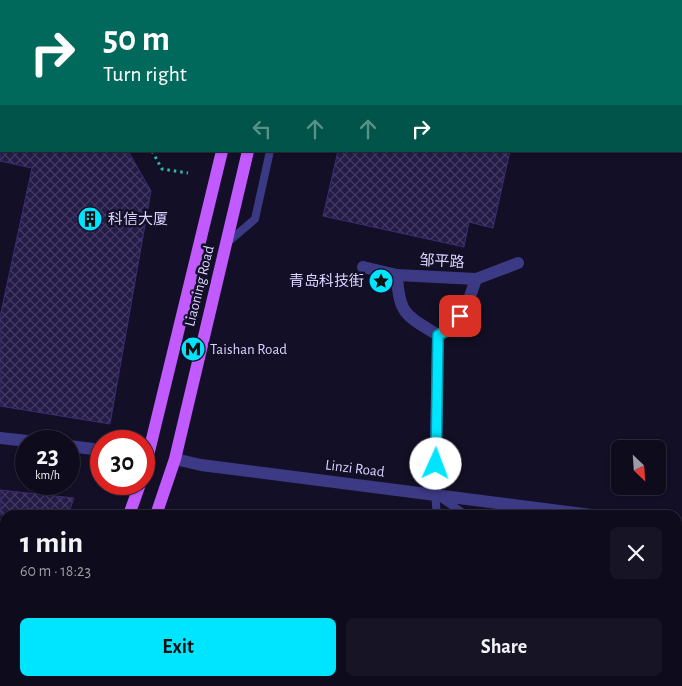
<!DOCTYPE html>
<html lang="en">
<head>
<meta charset="utf-8">
<style>
	:root { --surface:#0e0b1c; --page:#171425; --text:#f1f3f6; --muted:#9b9ba3; --line:#2e2b3b; --accent:#00e5ff }
	body { margin:0; font-family:"Alegreya Sans","Noto Sans SC",sans-serif; background:var(--page); color:var(--text); height:100vh; display:flex; flex-direction:column; font-size:19px; white-space:nowrap }
	* { box-sizing:border-box; margin:0 }
	p { font-size:16px; color:var(--muted) }
	.icon { flex:none; width:28px; height:28px; fill:none; stroke:currentColor; stroke-width:2; stroke-linecap:round; stroke-linejoin:round }
	.map { position:relative; flex:1; overflow:hidden }
	.details { position:absolute; left:0px; top:510px; width:682px; height:176px; display:flex; flex-direction:column; background:var(--surface); border-radius:15px 15px 0 0; box-shadow:0 1px 4px #0004,0 0 0 1px var(--line) }
	.details>* { flex:none }
	.banner { position:absolute; left:0px; top:0px; width:682px; height:152px; box-shadow:0 1px 4px #0004,0 0 0 1px var(--line); background:#00695c; color:#fff; overflow:hidden }
	.needle { width:32px; rotate:155deg }
	.buttons { position:absolute; left:611px; top:440px; display:grid; gap:10px }
	.buttons a { display:grid; place-items:center; width:55px; height:55px; border-radius:8px; background:var(--surface); box-shadow:0 1px 4px #0004,0 0 0 1px var(--line); font-size:25px }
	.speed { position:absolute; left:15px; top:430px; display:flex; gap:10px; font-size:25px; font-weight:700; text-align:center }
	.speed>* { display:grid; place-content:center; width:65px; height:65px; border-radius:50%; background:var(--surface); box-shadow:0 1px 4px #0004,0 0 0 1px var(--line); line-height:1 }
	.speed small { font-size:12px; font-weight:400 }
	.speed .limit { border:8px solid #d22; background:#fff; color:#111 }
	.pin { position:absolute; display:grid; place-items:center; width:42px; height:42px; color:#fff; margin:-21px; border-radius:10px; box-shadow:0 2px 8px #0006 }
	.me { position:absolute; width:55px; margin:-28px; rotate:2deg; stroke-linejoin:round; filter:drop-shadow(0 0 4px #0008) }
	.turn { display:flex; align-items:center; gap:18px; height:105px; padding:0 20px; font-size:22px }
	.turn .icon { width:65px; height:65px; stroke-width:2.5 }
	.turn b { display:block; font-size:35px; line-height:42px }
	.lanes { display:flex; align-items:center; height:48px; padding:0 20px; background:#0003; justify-content:center; gap:25px; direction:ltr }
	.lanes .off { opacity:.35 }
	.round { display:grid; place-items:center; flex:none; width:52px; height:52px; border-radius:8px; background:var(--page) }
	.head { display:flex; align-items:center; justify-content:space-between; height:85px; padding:0 20px }
	h1 { font-size:30px; font-weight:600; line-height:38px }
	.primary-button { display:flex; gap:10px; margin-top:auto; padding:10px 20px }
	.primary-button a { flex:1; height:58px; border-radius:8px; background:var(--accent); color:#111; font-size:20px; font-weight:600; line-height:58px; text-align:center }
	.primary-button a+a { background:var(--page); color:var(--text) }
	.map>svg:first-child { display:block }
</style>
</head>
<body>
<div class="map">
<svg width="682" height="686" viewBox="0 0 682 686">
	<defs>
		<pattern id="building-cross-hatch" width="8" height="8" patternUnits="userSpaceOnUse" patternTransform="scale(1.25)"><rect width="8" height="8" fill="#241b47"/><path d="M0 0l8 8M0 8l8-8" fill="none" stroke="#433b63"/></pattern>
	</defs>
	<rect width="100%" height="100%" fill="#130f26"/>
	<!-- building -->
	<g fill="url(#building-cross-hatch)" stroke="#3b2d73">
		<path d="M0,151h128l23,40 -41,233 -110,-18v-89l32,-149 -32,-7z"/>
		<path d="M338,151h172l-17,77 -24,-6 -5,25 -141,-31z"/>
		<path d="M0,490l74,8 -6,17h-68z"/>
	</g>
	<g fill="none" stroke-linecap="round" stroke-linejoin="round">
		<!-- path -->
		<g stroke="#2fb8b0" stroke-width="3" stroke-dasharray="2.5 4" stroke-linecap="butt">
			<path d="M24,0l1,1"/>
			<path d="M86,1v-1"/>
			<path d="M152,151l10,18 26,4"/>
			<path d="M444,686v-5"/>
		</g>
		<!-- lane -->
		<g stroke="#3d3a85" stroke-width="8">
			<path d="M672,0l8,1"/>
			<path d="M303,1v-1"/>
			<path d="M228,242l27,-23 15,-68"/>
			<path d="M435,494l2,21"/>
			<path d="M441,498l25,17"/>
		</g>
		<!-- street -->
		<g stroke="#3d3a85" stroke-width="12">
			<path d="M363,267l34,8 79,4 42,-16"/>
			<path d="M397,275c2,39 8,40 41,60l15,-7 14,-23 9,-26"/>
			<path d="M0,438l28,3"/>
			<path d="M69,446l32,4"/>
			<path d="M175,459l26,6 390,50"/>
			<path d="M435,494l3,-159"/>
			<path d="M678,527h4"/>
		</g>
		<!-- primary -->
		<g stroke="#c25bff" stroke-width="12">
			<path d="M259,1v-1"/>
			<path d="M283,1l1,-1"/>
			<path d="M144,472l78,-321"/>
			<path d="M129,515l11,-31"/>
			<path d="M156,515l19,-56 73,-308"/>
			<path d="M72,686l1,-5"/>
			<path d="M96,686l1,-5"/>
		</g>
	</g>
	<g fill="none" stroke-linecap="round" stroke-linejoin="round">
		<defs>
			<path id="route" d="M436,464l2,-129 15,-7 7,-12"/>
		</defs>
		<!-- route casing -->
		<use href="#route" stroke="#0095a6" stroke-width="12"/>
		<!-- route -->
		<use href="#route" stroke="#00e5ff" stroke-width="9"/>
	</g>
	<!-- icons -->
	<defs>
		<symbol id="building-disc" viewBox="-11 -11 22 22"><circle r="9.5" fill="#00e5ff" stroke="#130f26"/><path d="M-4-6H4V6H1V3H-1V6H-4ZM-2.5-4.3h1.7v1.8h-1.7ZM.8-4.3h1.7v1.8H.8ZM-2.5-1h1.7V.8h-1.7ZM.8-1h1.7V.8H.8Z" fill="#111"/></symbol>
		<symbol id="sight-disc" viewBox="-11 -11 22 22"><circle r="9.5" fill="#00e5ff" stroke="#130f26"/><path d="M0-6L1.8-2.2L6-1.7L2.9 1.2L3.7 5.4L0 3.3L-3.7 5.4L-2.9 1.2L-6-1.7L-1.8-2.2Z" fill="#111"/></symbol>
		<symbol id="metro-disc" viewBox="-11 -11 22 22"><circle r="9.5" fill="#00e5ff" stroke="#130f26"/><path d="M-5.5 5V-5H-3L0 0L3-5H5.5V5H3V-.5L0 4L-3-.5V5Z" fill="#111"/></symbol>
	</defs>
	<g fill-rule="evenodd">
		<use href="#building-disc" x="76" y="205" width="28" height="28"/>
		<use href="#sight-disc" x="367" y="267" width="28" height="28"/>
		<use href="#metro-disc" x="179" y="335" width="28" height="28"/>
	</g>
	<g text-anchor="middle" stroke-width="5" stroke-linejoin="round" paint-order="stroke">
		<!-- poi labels -->
		<g font-size="15" fill="#d9d4ff" stroke="#130f26" text-anchor="start">
			<text x="108" y="224">科信大厦</text>
			<text x="364" y="286" text-anchor="end">青岛科技街</text>
			<text x="210" y="354">Taishan Road</text>
		</g>
		<!-- street labels -->
		<g font-size="15" fill="#d9d4ff" stroke="#130f26">
			<text transform="translate(442 261) rotate(3)" y="5">邹平路</text>
			<text transform="translate(199 286) rotate(-76)" y="5">Liaoning Road</text>
			<text transform="translate(355 468) rotate(7)" y="5">Linzi Road</text>
		</g>
	</g>
</svg>
<div class="buttons">
<a><svg class="needle" viewBox="-14 -14 28 28"><path d="M0-13l5 13h-10z" fill="#e53935"/><path d="M0 13l5-13h-10z" fill="#9b9ba3"/></svg></a>
</div>
<div class="speed"><div>23<small>km/h</small></div><div class="limit">30</div></div>
<div class="pin" style="left:460px;top:316px;background:#d93025"><svg class="icon" aria-label="arrive" viewBox="0 0 24 24"><path d="M6 21V4h12l-3 4 3 4H6"/></svg></div>
<svg class="me" style="left:436px;top:464px" viewBox="-20 -20 40 40"><circle r="19" fill="#fff"/><path d="M0-13L10 11 0 6-10 11z" fill="#00e5ff"/></svg>
<div class="banner">
<div class="turn"><svg class="icon" aria-label="right" viewBox="0 0 24 24"><path d="M7 20v-9h11M14 6l5 5-5 5"/></svg><div><b>50 m</b>Turn right</div></div>
<div class="lanes"><svg class="icon off" aria-label="left" viewBox="0 0 24 24"><path d="M17 20v-9H6M10 6l-5 5 5 5"/></svg><svg class="icon off" aria-label="ahead" viewBox="0 0 24 24"><path d="M12 20V5M6 11l6-6 6 6"/></svg><svg class="icon off" aria-label="ahead" viewBox="0 0 24 24"><path d="M12 20V5M6 11l6-6 6 6"/></svg><svg class="icon" aria-label="right" viewBox="0 0 24 24"><path d="M7 20v-9h11M14 6l5 5-5 5"/></svg></div>
</div>
<section class="details">
<div class="head"><div><h1>1 min</h1><p>60 m · 18:23</p></div><a class="round"><svg class="icon" aria-label="close" viewBox="0 0 24 24"><path d="M6 6l12 12M18 6L6 18"/></svg></a></div>
<div class="primary-button"><a>Exit</a><a>Share</a></div>
</section>
</div>
</body>
</html>
